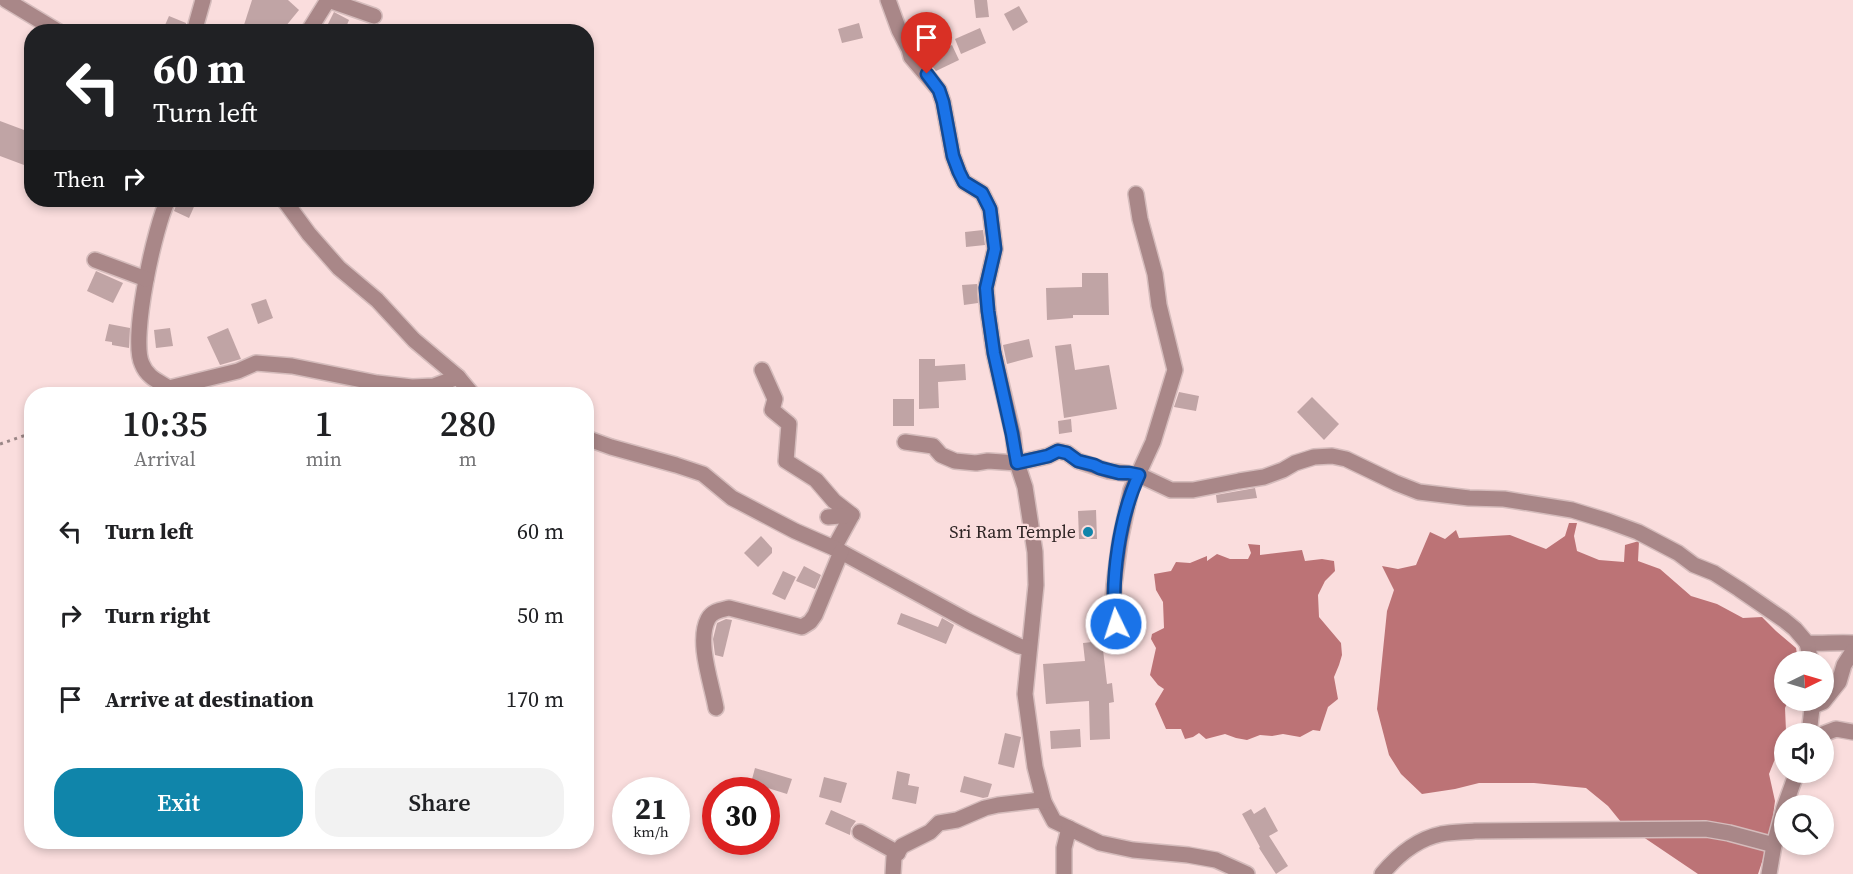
<!DOCTYPE html>
<html lang="en">
<head>
<meta charset="utf-8">
<style>
	:root { --surface:#fff; --page:#f2f2f2; --text:#202124; --muted:#757577; --accent:#1085aa }
	body { margin:0; font-family:"Source Serif 4",serif; background:var(--page); color:var(--text); height:100vh; display:flex; flex-direction:column; font-size:22px; white-space:nowrap }
	* { box-sizing:border-box; margin:0 }
	p { font-size:20px; color:var(--muted) }
	.icon { flex:none; width:33px; height:33px; fill:none; stroke:currentColor; stroke-width:2; stroke-linecap:round; stroke-linejoin:round }
	.map { position:relative; flex:1; overflow:hidden }
	.details { position:absolute; left:24px; top:387px; width:570px; height:462px; display:flex; flex-direction:column; background:var(--surface); border-radius:24px; box-shadow:0 3px 9px #0003 }
	.details>* { flex:none }
	.banner { position:absolute; left:24px; top:24px; width:570px; height:183px; border-radius:24px; box-shadow:0 3px 9px #0003; background:#202124; color:#fff; overflow:hidden }
	.needle { width:39px; rotate:85deg }
	.controls { position:absolute; left:1774px; top:651px; display:grid; gap:12px }
	.controls a { display:grid; place-items:center; width:60px; height:60px; border-radius:50%; background:var(--surface); box-shadow:0 3px 9px #0003; font-size:30px }
	.speed { position:absolute; left:612px; top:777px; display:flex; gap:12px; font-size:30px; font-weight:700; text-align:center }
	.speed>* { display:grid; place-content:center; width:78px; height:78px; border-radius:50%; background:var(--surface); box-shadow:0 3px 9px #0003; line-height:1 }
	.speed small { font-size:15px; font-weight:400 }
	.speed .limit { border:9px solid #d22; background:#fff; color:#111 }
	.pin { position:absolute; display:grid; place-items:center; width:51px; height:51px; color:#fff; margin:-62px -26px; border-radius:50% 50% 50% 0; rotate:-45deg; box-shadow:0 0 6px #0007 }
	.pin .icon { rotate:45deg }
	.me { position:absolute; width:66px; margin:-33px; rotate:356deg; stroke-linejoin:round; filter:drop-shadow(0 0 4px #0008) }
	.turn { display:flex; align-items:center; gap:21px; height:126px; padding:0 30px; font-size:27px }
	.turn .icon { width:78px; height:78px; stroke-width:2.5 }
	.turn b { display:block; font-size:42px; line-height:51px }
	.then { display:flex; align-items:center; height:57px; padding:0 30px; background:#0003; gap:12px; font-size:22px }
	.eta { display:flex; justify-content:space-evenly; align-items:center; height:102px; text-align:center }
	.eta b { font-size:36px; font-weight:600; line-height:42px }
	.button { display:flex; gap:12px; margin-top:auto; padding:12px 30px }
	.button a { flex:1; height:69px; border-radius:24px; background:var(--accent); color:#fff; font-size:24px; font-weight:600; line-height:69px; text-align:center }
	.button a+a { background:var(--page); color:var(--text) }
	ul { padding:0; list-style:none }
	li { display:flex; align-items:center; gap:18px; height:84px; padding:0 30px }
	li div { flex:1 }
	li b { display:block; font-size:22px }
	li em { font-style:normal }
	.map>svg:first-child { display:block }
</style>
</head>
<body>
<div class="map">
<svg width="1853" height="874" viewBox="0 0 1853 874">
	<rect width="100%" height="100%" fill="#fadddd"/>
	<!-- water -->
	<g fill="#bc7376">
		<path d="M1569,523h8l-3,13 3,15 22,9 25,2 1,-17 14,-4 -1,20 22,8 31,27 26,8 26,14 19,-1 14,14 20,17 2,13 -13,1v38l3,1 -3,7 1,23 -17,43 6,27 -5,37 -12,36h-60l-77,-52 -13,-16 -22,-18 -52,-5h-55l-24,6 -33,5 -21,-20 -12,-19 -12,-46 10,-98 7,-21 -12,-24 16,3 18,-4 14,-33 15,7 11,-9 3,8 51,-3 36,14 19,-13z"/>
		<path d="M1248,544l12,1v10l42,-5 3,11 17,-2 12,2 1,10 -10,10 -7,14 1,22 22,26 1,12 -3,10 -5,12 4,22 -10,8 -8,24 -7,-1 -13,7 -17,-3 -11,2 -12,-1 -13,5 -11,-2 -11,-4 -19,5 -7,-6 -6,4 -8,2 -4,-10h-15l-11,-25 9,-15 -6,-4 -8,-10 6,-27 -5,-9 1,-5 12,-6 -1,-26 -7,-12 -2,-16 17,-3 5,-9 14,1 17,-7v5l10,-7 13,5h18l3,-6z"/>
	</g>
	<!-- building -->
	<g fill="#c0a4a5">
		<path d="M252,0h36l11,10 -18,22h-17l-20,-7z"/>
		<path d="M974,0h13l2,17 -13,1z"/>
		<path d="M1019,6l9,16 -15,9 -9,-17z"/>
		<path d="M334,12l15,8 -5,12h-20z"/>
		<path d="M169,16l17,7 -1,9h-23z"/>
		<path d="M859,23l4,15 -21,5 -4,-14z"/>
		<path d="M980,28l6,15 -25,11 -6,-15z"/>
		<path d="M952,45l7,15 -23,11 -11,-13z"/>
		<path d="M0,121l32,12v35l-32,-12z"/>
		<path d="M178,200h19l-8,18 -15,-7z"/>
		<path d="M983,230l2,15 -19,2 -1,-15z"/>
		<path d="M96,271l27,12 -10,20 -26,-12z"/>
		<path d="M1082,273h26l1,42h-36v3l-26,2 -1,-32 36,-1z"/>
		<path d="M977,284l1,19 -14,2 -2,-20z"/>
		<path d="M266,299l7,19 -15,6 -7,-20z"/>
		<path d="M109,324l21,4 -1,20 -17,-3v-3l-7,-1z"/>
		<path d="M170,328l3,18 -17,2 -2,-18z"/>
		<path d="M228,328l13,31 -21,6 -13,-28z"/>
		<path d="M1029,339l4,18 -26,7 -4,-19z"/>
		<path d="M1071,344l4,26 34,-5 8,44 -53,9 -9,-72z"/>
		<path d="M919,359h16v7l30,-2 1,16 -28,2 1,26 -20,1z"/>
		<path d="M1179,392l20,4 -3,15 -22,-4z"/>
		<path d="M1312,397l27,27 -15,16 -27,-28z"/>
		<rect x="893" y="399" width="21" height="27"/>
		<path d="M1071,419l1,13 -13,2 -1,-13z"/>
		<path d="M1255,488l2,10 -40,5 -1,-8z"/>
		<path d="M1096,510l1,29h-18l-1,-28z"/>
		<path d="M761,536l11,12v5l-14,14 -14,-14z"/>
		<path d="M804,566l17,9 -6,14 -19,-8z"/>
		<path d="M783,571l13,6 -11,23 -13,-6z"/>
		<path d="M901,613l37,14 4,-9 12,7 -8,19 -49,-20z"/>
		<path d="M726,619l6,1 -9,37 -8,-2 -2,-16 4,-16z"/>
		<path d="M1102,641l5,43 5,-1 2,19 -5,1 1,36 -20,1 -1,-39 -43,3 -3,-40 42,-3 -2,-18z"/>
		<path d="M1080,729l1,18 -30,2 -1,-18z"/>
		<path d="M1005,733l16,4 -7,31 -16,-4z"/>
		<path d="M755,768l37,11 -5,15 -36,-11z"/>
		<path d="M897,771l13,3 -2,11 11,2 -3,17 -24,-5z"/>
		<path d="M964,776l28,8 -4,13 -5,1 -23,-6z"/>
		<path d="M824,777l23,6 -6,20 -22,-6z"/>
		<path d="M1265,807l13,24 -9,5 19,30 -12,8 -17,-26 1,-1 -18,-33 9,-5 3,5z"/>
		<path d="M831,810l25,11 -5,7 -1,7 -25,-11z"/>
	</g>
	<g fill="none" stroke-linecap="round" stroke-linejoin="round">
		<defs>
			<g id="minor">
				<path d="M6,0l53,32"/>
				<path d="M328,0l46,16"/>
				<path d="M888,0l11,30 10,19 2,8 28,33 4,12 10,54 6,16 5,10 18,11 8,16 5,40 -9,39 2,23 6,42 19,81 3,26 9,27 10,65 1,33 -11,109 10,73 9,35 10,19 46,22 33,7 55,5 28,5 31,14"/>
				<path d="M194,32l9,-32"/>
				<path d="M308,32l20,-32"/>
				<path d="M168,200c-13,25 -38,139 -26,164 5,13 16,17 27,24l69,-17 18,-8 36,3 85,17 35,4 22,-1 24,-9"/>
				<path d="M284,200l25,34 30,34 38,32 37,40 44,37 14,17"/>
				<path d="M95,260l51,19"/>
				<path d="M762,370l13,29 -3,11 17,14 -3,37 30,19 18,21 18,14 -18,33"/>
				<path d="M586,438l25,9 65,18 27,9 29,24 63,33 39,17 134,73 51,25 10,2"/>
				<path d="M905,442l28,4 8,9 14,6 21,2 12,-2 29,2 31,-7 10,-5 9,2 11,8 30,10 31,4 32,15h22l46,-9 25,-4 19,-7 12,-7 19,-6 18,-1 14,3 50,24 23,9 50,6 35,1 68,11 36,11 30,11 40,21 16,12 20,8 25,16 45,31 11,9 12,14c15,1 30,-1 46,0"/>
				<path d="M828,517l24,-2"/>
				<path d="M1116,624l-3,-18 1,-21 6,-44 5,-24 6,-27 22,-48 22,-72 -16,-65 -4,-31 -15,-55 -4,-25"/>
				<path d="M1807,643l4,19"/>
				<path d="M1813,706l10,-4 16,-20 5,-17 9,-14"/>
				<path d="M716,708c-4,-24 -20,-66 -8,-89 4,-8 13,-9 21,-11l73,19 8,-5 5,-7 26,-63"/>
				<path d="M1809,734l4,-34"/>
				<path d="M1823,734l13,-5 17,3"/>
				<path d="M860,832l38,21"/>
				<path d="M893,874l1,-17 8,-11 28,-14 9,-9 18,-3 28,-12 13,-3 42,-5 4,2"/>
				<path d="M1064,874v-26l5,-20"/>
				<path d="M1382,874c15,-18 35,-35 59,-40 11,-2 23,-2 34,-3l231,-2 23,4 45,12"/>
				<path d="M1769,874l5,-29 10,-37 13,-36"/>
			</g>
		</defs>
		<!-- minor casing -->
		<use href="#minor" stroke="#d5bcbc" stroke-width="18"/>
		<!-- path -->
		<path stroke="#9a8686" stroke-width="3" stroke-dasharray="3 4.5" stroke-linecap="butt" d="M0,444l32,-11"/>
		<!-- minor -->
		<use href="#minor" stroke="#a98788" stroke-width="15"/>
	</g>
	<g fill="none" stroke-linecap="round" stroke-linejoin="round">
		<defs>
			<path id="route" d="M927,74l12,16 4,12 10,54 6,16 5,10 18,11 8,16 5,40 -9,39 2,23 6,42 18,81 5,29 31,-7 10,-5 9,2 11,8 16,4 6,3 19,5h10l10,2c-19,40 -29,105 -23,149"/>
		</defs>
		<!-- route casing -->
		<use href="#route" stroke="#114b97" stroke-width="15"/>
		<!-- route -->
		<use href="#route" stroke="#1a73e8" stroke-width="10"/>
	</g>
	<!-- markers -->
	<circle fill="#1085aa" stroke="#fadddd" stroke-width="2" cx="1088" cy="532" r="6"/>
	<g text-anchor="middle" stroke-width="4.5" stroke-linejoin="round" paint-order="stroke">
		<!-- poi labels -->
		<g font-size="18" fill="#2e2424" stroke="#fadddd" text-anchor="end">
			<text x="1076" y="538">Sri Ram Temple</text>
		</g>
	</g>
</svg>
<div class="controls">
<a><svg class="needle" viewBox="-14 -14 28 28"><path d="M0-13l5 13h-10z" fill="#e53935"/><path d="M0 13l5-13h-10z" fill="#757577"/></svg></a>
<a><svg class="icon" aria-label="sound" viewBox="0 0 24 24"><path d="M4 9h4l5-4v14l-5-4H4zM17 9q2 3 0 6"/></svg></a>
<a><svg class="icon" aria-label="search" viewBox="0 0 24 24"><circle cx="10" cy="10" r="6"/><path d="M15 15l6 6"/></svg></a>
</div>
<div class="speed"><div>21<small>km/h</small></div><div class="limit">30</div></div>
<div class="pin" style="left:927px;top:74px;background:#d93025"><svg class="icon" aria-label="arrive" viewBox="0 0 24 24"><path d="M6 21V4h12l-3 4 3 4H6"/></svg></div>
<svg class="me" style="left:1116px;top:624px" viewBox="-20 -20 40 40"><circle r="17" fill="#1a73e8" stroke="#fff" stroke-width="3"/><path d="M0-11L8 9 0 5-8 9z" fill="#fff"/></svg>
<div class="banner">
<div class="turn"><svg class="icon" aria-label="left" viewBox="0 0 24 24"><path d="M17 20v-9H6M10 6l-5 5 5 5"/></svg><div><b>60 m</b>Turn left</div></div>
<div class="then">Then<svg class="icon" aria-label="right" viewBox="0 0 24 24"><path d="M7 20v-9h11M14 6l5 5-5 5"/></svg></div>
</div>
<section class="details">
<div class="eta">
<div><b>10:35</b><p>Arrival</p></div>
<div><b>1</b><p>min</p></div>
<div><b>280</b><p>m</p></div>
</div>
<ul>
<li><svg class="icon" aria-label="left" viewBox="0 0 24 24"><path d="M17 20v-9H6M10 6l-5 5 5 5"/></svg><div><b>Turn left</b></div><em>60 m</em></li>
<li><svg class="icon" aria-label="right" viewBox="0 0 24 24"><path d="M7 20v-9h11M14 6l5 5-5 5"/></svg><div><b>Turn right</b></div><em>50 m</em></li>
<li><svg class="icon" aria-label="arrive" viewBox="0 0 24 24"><path d="M6 21V4h12l-3 4 3 4H6"/></svg><div><b>Arrive at destination</b></div><em>170 m</em></li>
</ul>
<div class="button"><a>Exit</a><a>Share</a></div>
</section>
</div>
</body>
</html>
